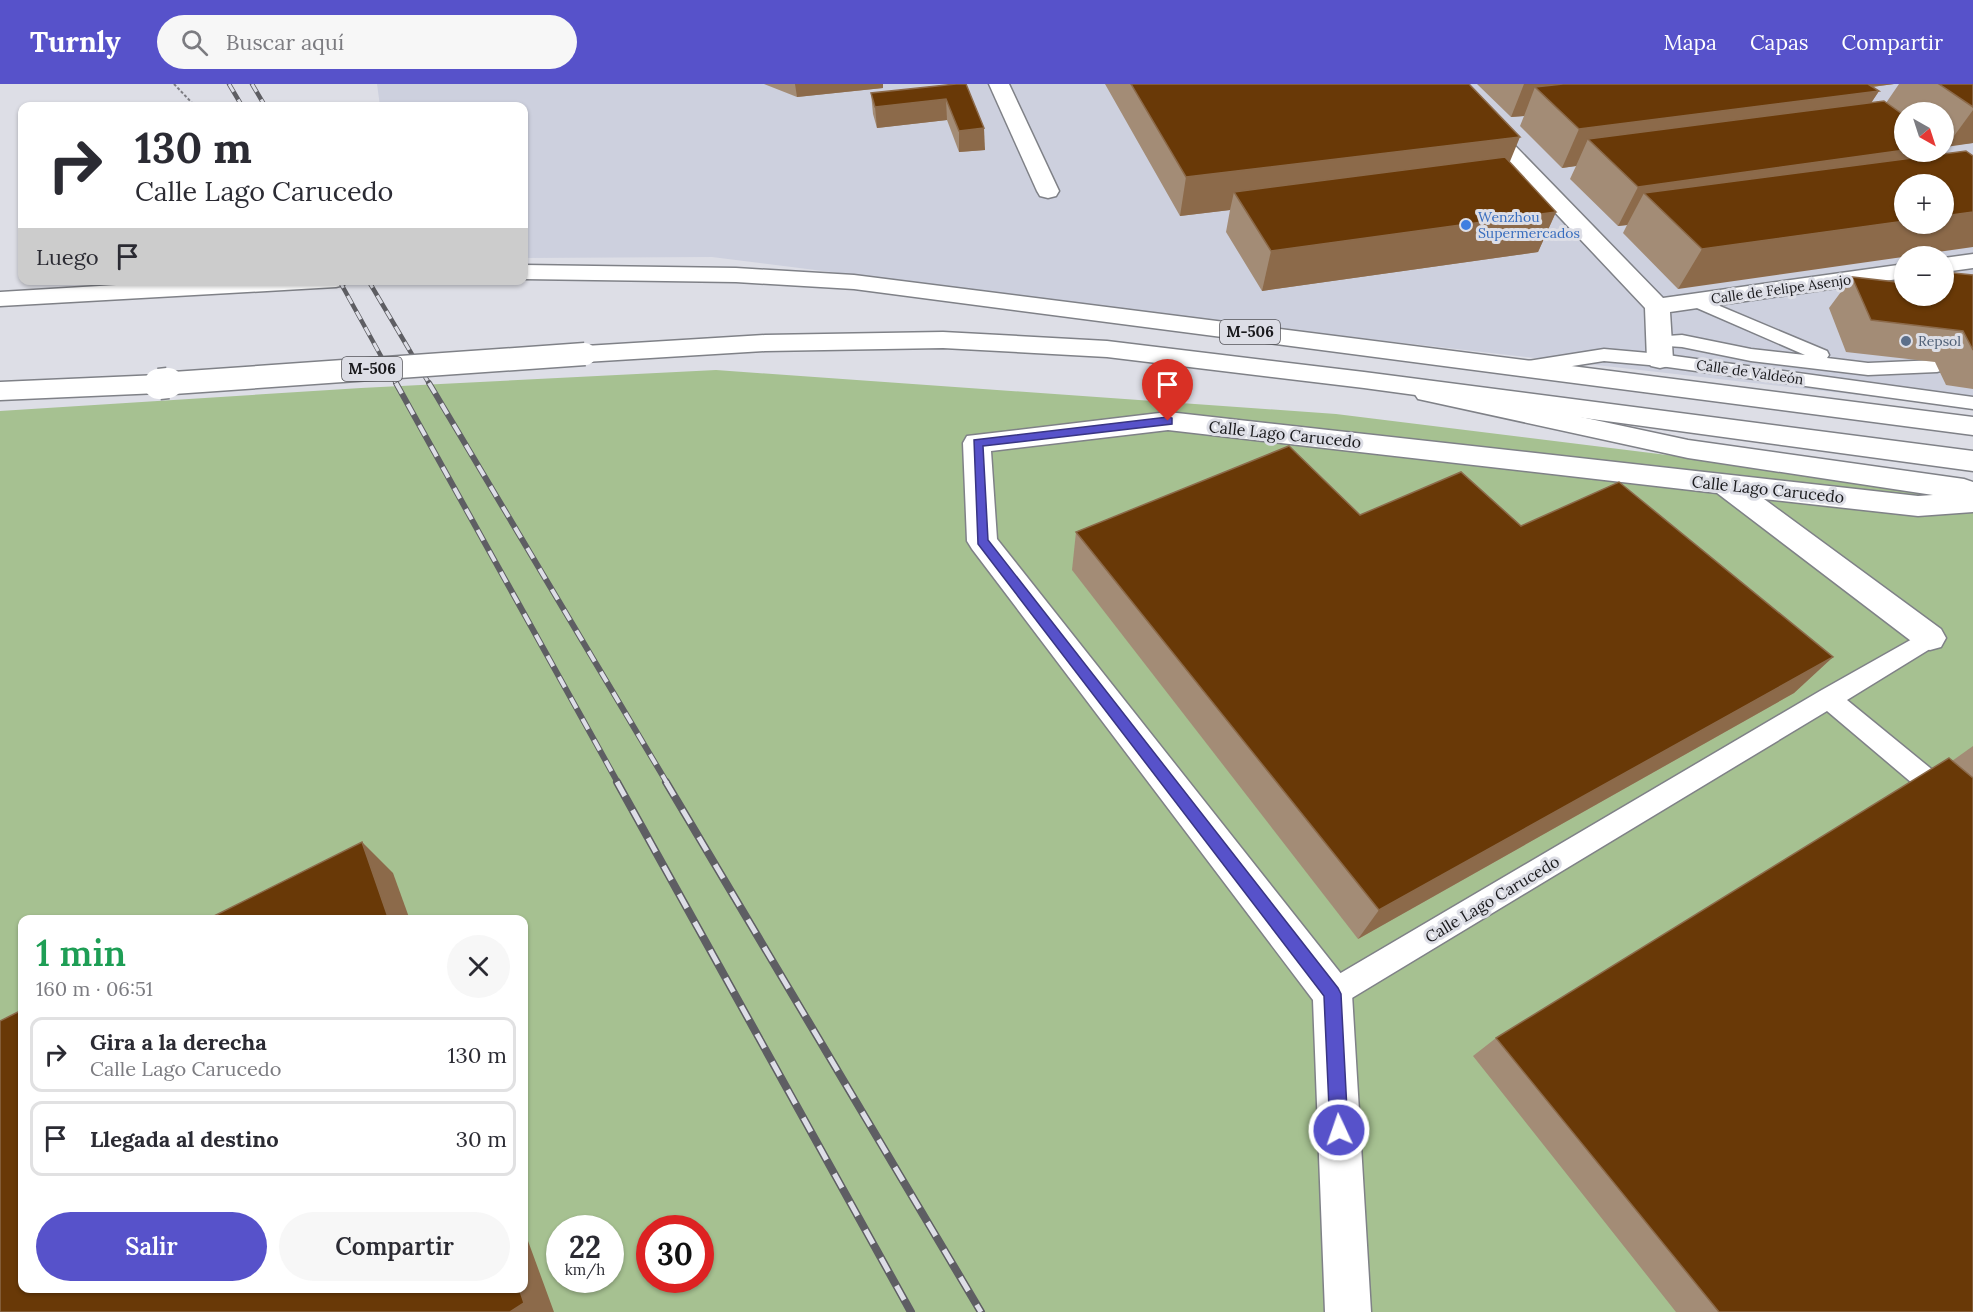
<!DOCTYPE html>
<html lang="es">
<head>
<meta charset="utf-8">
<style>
	:root { --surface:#fff; --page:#f7f7f7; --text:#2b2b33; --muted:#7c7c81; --line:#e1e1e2; --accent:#5752ca }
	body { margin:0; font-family:Lora,serif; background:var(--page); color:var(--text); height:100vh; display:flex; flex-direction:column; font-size:22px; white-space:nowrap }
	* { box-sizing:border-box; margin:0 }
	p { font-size:20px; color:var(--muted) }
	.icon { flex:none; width:33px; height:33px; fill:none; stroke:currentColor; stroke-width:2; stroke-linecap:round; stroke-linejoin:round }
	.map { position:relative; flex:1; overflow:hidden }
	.side { position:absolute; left:18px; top:831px; width:510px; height:378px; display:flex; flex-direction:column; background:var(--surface); border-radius:12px; box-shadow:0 2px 4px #0004 }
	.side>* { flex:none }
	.guide { position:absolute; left:18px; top:18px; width:510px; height:183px; border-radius:12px; box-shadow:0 2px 4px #0004; background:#fff; color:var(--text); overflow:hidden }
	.needle { width:39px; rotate:141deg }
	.controls { position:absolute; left:1894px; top:18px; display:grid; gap:12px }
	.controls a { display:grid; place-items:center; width:60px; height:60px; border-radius:50%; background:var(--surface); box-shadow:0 2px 4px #0004; font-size:30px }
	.speed { position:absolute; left:546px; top:1131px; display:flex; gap:12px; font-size:30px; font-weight:700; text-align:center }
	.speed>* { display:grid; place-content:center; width:78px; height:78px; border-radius:50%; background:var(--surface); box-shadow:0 2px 4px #0004; line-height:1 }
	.speed small { font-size:15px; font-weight:400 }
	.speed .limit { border:9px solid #d22; background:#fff; color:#111 }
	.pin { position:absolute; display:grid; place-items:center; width:51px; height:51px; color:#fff; margin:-62px -26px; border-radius:50% 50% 50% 0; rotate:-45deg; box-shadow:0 0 6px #0007 }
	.pin .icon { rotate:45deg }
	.me { position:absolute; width:66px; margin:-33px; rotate:357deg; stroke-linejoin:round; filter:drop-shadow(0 0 4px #0008) }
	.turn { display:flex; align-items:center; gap:21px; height:126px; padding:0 18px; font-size:27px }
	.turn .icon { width:78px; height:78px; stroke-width:2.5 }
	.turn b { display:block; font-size:42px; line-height:51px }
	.then { display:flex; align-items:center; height:57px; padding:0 18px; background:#0003; gap:12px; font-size:22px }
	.round { display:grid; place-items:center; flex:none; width:63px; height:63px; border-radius:32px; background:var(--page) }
	.overview { display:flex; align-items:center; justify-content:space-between; height:102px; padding:0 18px }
	h1 { font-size:36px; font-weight:600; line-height:45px; color:#1e9e55 }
	.action { display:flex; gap:12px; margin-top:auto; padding:12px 18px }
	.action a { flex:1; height:69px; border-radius:36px; background:var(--accent); color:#fff; font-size:24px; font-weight:600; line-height:69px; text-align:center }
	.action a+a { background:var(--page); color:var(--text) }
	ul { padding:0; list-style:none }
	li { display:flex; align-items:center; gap:18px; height:75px; margin:0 12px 9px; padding:0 6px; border:3px solid var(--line); border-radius:12px }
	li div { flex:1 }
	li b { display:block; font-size:22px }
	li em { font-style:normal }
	header { display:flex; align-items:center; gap:36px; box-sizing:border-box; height:84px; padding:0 30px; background:var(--accent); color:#fff }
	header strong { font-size:28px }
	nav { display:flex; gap:33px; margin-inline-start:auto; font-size:21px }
	.search { width:420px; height:54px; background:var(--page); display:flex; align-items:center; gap:15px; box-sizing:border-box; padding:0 21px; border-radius:33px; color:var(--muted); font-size:22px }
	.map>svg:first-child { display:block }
</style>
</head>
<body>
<header>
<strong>Turnly</strong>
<div class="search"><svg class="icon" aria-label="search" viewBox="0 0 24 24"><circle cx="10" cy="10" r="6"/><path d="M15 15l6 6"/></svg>Buscar aquí</div>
<nav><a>Mapa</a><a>Capas</a><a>Compartir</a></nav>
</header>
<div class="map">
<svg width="1973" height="1228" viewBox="0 0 1973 1228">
	<rect width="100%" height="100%" fill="#dddee6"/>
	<!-- built -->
	<path fill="#cdd0de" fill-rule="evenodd" d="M377,0h1596v324l-701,-80 -560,-71 -188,1v-152h-144zM1905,28h39v40h-39zM1905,100h39v40h-39zM1905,172h39v40h-39z"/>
	<!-- green -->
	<path fill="#a6c191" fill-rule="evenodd" d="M716,286l620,44 637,79v819h-1973v-901l361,-23zM22,836h502v368h-502zM560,1144h50v52h-50zM650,1144h50v52h-50z"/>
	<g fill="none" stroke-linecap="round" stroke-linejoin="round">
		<defs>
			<g id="lane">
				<path d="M1696,212l131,55 2,4 -2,3 41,5 69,-3 7,2 2,4 -2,4 -7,2 -69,3 -117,-14 -69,-14 -30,-2 -2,-4 2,-4 30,-2 69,14 54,6 -115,-50 -3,-4 3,-4z"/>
				<path d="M1604,265l56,5 313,43v12l-313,-43 -56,-5 -76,12 -7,-2 -2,-4 2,-4 7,-2z"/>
				<path d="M1930,545l8,3 4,6 -4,6 -91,56 126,103v27l-9,-3 -137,-116 -485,293 -10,4 -10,-4 -4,-10 4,-10 498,-293z"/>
			</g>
			<g id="street">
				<path d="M989,0h20l50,107 -3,5 -8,2 -8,-2 -3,-5z"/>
				<path d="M1434,0h21l208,214 242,-34v14l-235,34 3,48 -4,6 -9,2 -9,-2 -4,-6 -2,-52z"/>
				<path d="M1973,170v14l-29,4v-14z"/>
				<path d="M1427,300l261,56 276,39 9,3v30l-55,4 -154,-17 177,130 5,9 -5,9 -11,3 -11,-3 -202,-154 -549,-63 -177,21 6,88 349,441 6,14 19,318h-46l-12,-312 -341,-451 -5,-8 -4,-98 4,-7 201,-24 750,84 15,-1 -245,-37 -270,-59 -4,-6 4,-6z"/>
			</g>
			<g id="highway">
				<path d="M524,181l212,3 118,7 1119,142v18l-1119,-146 -118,-7 -212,-3z"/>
				<path d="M199,196h149l-4,5 -8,2 -336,19v-14z"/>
				<path d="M943,248l164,9 257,31 609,79v20l-609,-83 -257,-31 -164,-9 -178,3 -180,11 -9,-2 -4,-6 4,-6 9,-2 180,-11z"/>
				<path d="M159,291l9,3 4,6 -4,6 -9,3 -159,7v-18z"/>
			</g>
		</defs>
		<!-- lane casing -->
		<use href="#lane" stroke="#7f8187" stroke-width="3"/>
		<!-- street casing -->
		<use href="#street" stroke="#7f8187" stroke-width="3"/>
		<!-- highway casing -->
		<use href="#highway" stroke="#7f8187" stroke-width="3"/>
		<!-- path -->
		<path stroke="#7c7c82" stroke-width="2" stroke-dasharray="3 2" stroke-linecap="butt" d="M174,0l21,22"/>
		<!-- lane -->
		<use href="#lane" fill="#fff" fill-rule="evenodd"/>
		<!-- street -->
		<use href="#street" fill="#fff" fill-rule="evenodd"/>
		<!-- highway -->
		<use href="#highway" fill="#fff" fill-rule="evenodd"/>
		<defs>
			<g id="rail-far2">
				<path d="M229,0l13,22"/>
				<path d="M252,0l13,22"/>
				<path d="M339,196l58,105"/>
				<path d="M368,196l62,105"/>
			</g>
			<g id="rail-far1">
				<path d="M396,299l222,400"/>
				<path d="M429,299l238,400"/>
			</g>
			<g id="rail">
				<path d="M617,698l294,530"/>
				<path d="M666,698l315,530"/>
			</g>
		</defs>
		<!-- rail-far2 casing -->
		<use href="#rail-far2" stroke="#5e5e63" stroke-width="4.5"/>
		<!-- rail-far1 casing -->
		<use href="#rail-far1" stroke="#5e5e63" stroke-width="6"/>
		<!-- rail casing -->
		<use href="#rail" stroke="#5e5e63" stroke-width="8"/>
		<!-- rail-far2 -->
		<use href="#rail-far2" stroke="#dddee6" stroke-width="3" stroke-dasharray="9" stroke-linecap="butt"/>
		<!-- rail-far1 -->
		<use href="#rail-far1" stroke="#dddee6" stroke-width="4" stroke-dasharray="12" stroke-linecap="butt"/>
		<!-- rail -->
		<use href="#rail" stroke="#dddee6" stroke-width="5" stroke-dasharray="16" stroke-linecap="butt"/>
		<defs>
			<path id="highway-bridge-far1" d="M159,300l426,-30"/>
			<path id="highway-bridge" d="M159,300l9,-1"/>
		</defs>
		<!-- highway-bridge-far1 casing -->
		<use href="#highway-bridge-far1" stroke="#7f8187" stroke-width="25" stroke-linecap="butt"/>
		<!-- highway-bridge casing -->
		<use href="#highway-bridge" stroke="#7f8187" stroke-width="33" stroke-linecap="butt"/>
		<!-- highway-bridge-far1 -->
		<use href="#highway-bridge-far1" stroke="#fff" stroke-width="22"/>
		<!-- highway-bridge -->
		<use href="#highway-bridge" stroke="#fff" stroke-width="30"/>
	</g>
	<!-- wall -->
	<g fill="#a38c76">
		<path d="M764,0h119v4l-86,9z"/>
		<path d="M956,0l29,66 -26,2 -12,-32 -70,8 -4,-14 -2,-21z"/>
		<path d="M1105,0h364l41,79 46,49 -18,40 -276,39 -36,-59 4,-22 -50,6z"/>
		<path d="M1477,0h417l-22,3 7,4 -8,12h15l13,-19h74v59l-28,3 -1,2v-36h-39v40l-227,137 -55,-56 4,-8 -9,1 -48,-47 6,-13 -14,2 -42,-42 4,-10 -13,1z"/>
		<path d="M1973,191v114l-27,-4 -11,-23 -89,-10 -17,-44 23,-31 92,19z"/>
		<path d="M1360,431l161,11 312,131 -39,36 -436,246 -286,-369 4,-38z"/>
		<path d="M1973,662v566h-297l-203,-256 23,-18 456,-277z"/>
	</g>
	<!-- shaded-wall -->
	<g fill="#8c6a4a">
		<path d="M795,0h88v4l-86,9z"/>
		<path d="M1524,0h255l-244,3 -11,29 -13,1z"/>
		<path d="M1859,0h35l-38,5z"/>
		<path d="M1879,7l-26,39 -265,9 -12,27 -14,2 17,-39z"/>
		<path d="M946,15l1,21 -70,8 -2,-21z"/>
		<path d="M1973,26v33l-27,4z"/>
		<path d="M984,44l1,22 -26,2v-21z"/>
		<path d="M1520,53l-16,39 -270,16 -4,18 -50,6 6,-39z"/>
		<path d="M1905,66v2h36l-24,32 -273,9 -17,32 -9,1 20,-39z"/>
		<path d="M1556,128l-18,40 -276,39 9,-40z"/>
		<path d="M1973,128v35l-295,42 24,-40 203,-28v3h39v-8z"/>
		<path d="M1833,573l-39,36 -436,246 21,-29z"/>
		<path d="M362,758l31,31 17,47h-21z"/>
		<path d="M524,1146l30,82h-44l9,-24h5z"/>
	</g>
	<!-- building -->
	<g fill="#693907" stroke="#8c6a4a" stroke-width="1.5">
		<path d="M956,0h10l18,44 -25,3 -13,-32 -71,8 -4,-14z"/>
		<path d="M1131,0h338l51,53 -334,40z"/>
		<path d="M1563,0h305l11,7 -300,38 -44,-42z"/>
		<path d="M1939,0h34v23z"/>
		<path d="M1884,17l21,15v34l-267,37 -50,-48z"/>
		<path d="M1966,67l7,5v56l-29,4v-32h-39v37l-203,28 -58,-56z"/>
		<path d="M1505,73l51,55 -285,39 -37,-59z"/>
		<path d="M1944,188l29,3v75l-10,-19 -92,-11 -19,-43 53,6v13h39z"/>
		<path d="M1289,362l71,69 101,-43 60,54 98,-44 214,175 -454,253 -303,-378z"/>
		<path d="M1949,674l24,20v534h-254l-223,-274z"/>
		<path d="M362,758l27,78h-183z"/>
		<path d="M22,926v278h497l5,15 -14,9h-510v-291z"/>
	</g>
	<!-- route -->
	<path fill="#5752ca" stroke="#393583" stroke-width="1.5" d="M1168,333l4,1v6l-189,22 5,94 350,448 3,6 7,136 -3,6 -6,3 -6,-3 -3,-6 -6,-134 -346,-452 -4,-104z"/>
	<!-- markers -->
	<circle fill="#3f7fe0" stroke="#dddee6" stroke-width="2" cx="1466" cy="141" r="6"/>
	<circle fill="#5c6f8a" stroke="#dddee6" stroke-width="2" cx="1906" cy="257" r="6"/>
	<g text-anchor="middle" stroke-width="6" stroke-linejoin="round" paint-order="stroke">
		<!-- far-shop labels -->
		<g font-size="14" fill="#366cbe" stroke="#dddee6" text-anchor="start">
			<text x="1478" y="138">Wenzhou<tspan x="1478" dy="16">Supermercados</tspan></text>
		</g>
		<!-- far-street labels -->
		<g font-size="14" fill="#19191c" stroke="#dddee6">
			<text transform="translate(1781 205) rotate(-8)" y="5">Calle de Felipe Asenjo</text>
			<text transform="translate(1750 288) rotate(8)" y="5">Calle de Valdeón</text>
		</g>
		<!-- far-service labels -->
		<g font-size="14" fill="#4e5e75" stroke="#dddee6" text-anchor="start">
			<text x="1918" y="262">Repsol</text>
		</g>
		<!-- shield labels -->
		<g fill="#dddee6" stroke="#545459" stroke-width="1.5">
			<rect x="1220" y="236" width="60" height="24" rx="4.5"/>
			<rect x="342" y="273" width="60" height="24" rx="4.5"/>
		</g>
		<g font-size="15" font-weight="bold" fill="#19191c">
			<text x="1250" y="253">M-506</text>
			<text x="372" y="290">M-506</text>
		</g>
		<!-- street labels -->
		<g font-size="16" fill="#19191c" stroke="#dddee6">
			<text transform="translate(1285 350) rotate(6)" y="6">Calle Lago Carucedo</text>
			<text transform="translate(1768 405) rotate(6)" y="6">Calle Lago Carucedo</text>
			<text transform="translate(1492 815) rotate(-31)" y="6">Calle Lago Carucedo</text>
		</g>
	</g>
</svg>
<div class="controls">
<a><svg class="needle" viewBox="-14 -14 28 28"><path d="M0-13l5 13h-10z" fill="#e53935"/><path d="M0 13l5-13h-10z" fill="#7c7c81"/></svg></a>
<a>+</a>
<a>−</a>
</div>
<div class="speed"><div>22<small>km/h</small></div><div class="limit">30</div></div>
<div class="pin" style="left:1168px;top:337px;background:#d93025"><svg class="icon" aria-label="arrive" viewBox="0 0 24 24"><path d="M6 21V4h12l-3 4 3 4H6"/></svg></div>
<svg class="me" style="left:1339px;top:1046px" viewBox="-20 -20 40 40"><circle r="17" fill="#5752ca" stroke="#fff" stroke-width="3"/><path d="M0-11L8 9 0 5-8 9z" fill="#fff"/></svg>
<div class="guide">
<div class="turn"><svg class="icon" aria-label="right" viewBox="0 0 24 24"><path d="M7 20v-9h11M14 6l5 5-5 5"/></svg><div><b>130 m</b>Calle Lago Carucedo</div></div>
<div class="then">Luego<svg class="icon" aria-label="arrive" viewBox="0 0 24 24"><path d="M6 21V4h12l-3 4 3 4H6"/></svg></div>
</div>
<section class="side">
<div class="overview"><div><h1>1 min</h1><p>160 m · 06:51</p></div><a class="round"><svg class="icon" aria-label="close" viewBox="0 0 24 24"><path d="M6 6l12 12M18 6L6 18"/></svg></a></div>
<ul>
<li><svg class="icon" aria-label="right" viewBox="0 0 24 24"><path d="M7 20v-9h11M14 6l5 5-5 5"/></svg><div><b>Gira a la derecha</b><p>Calle Lago Carucedo</p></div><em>130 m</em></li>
<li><svg class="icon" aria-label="arrive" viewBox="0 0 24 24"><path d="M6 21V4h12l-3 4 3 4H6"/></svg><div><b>Llegada al destino</b></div><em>30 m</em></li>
</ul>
<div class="action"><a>Salir</a><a>Compartir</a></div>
</section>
</div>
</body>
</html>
